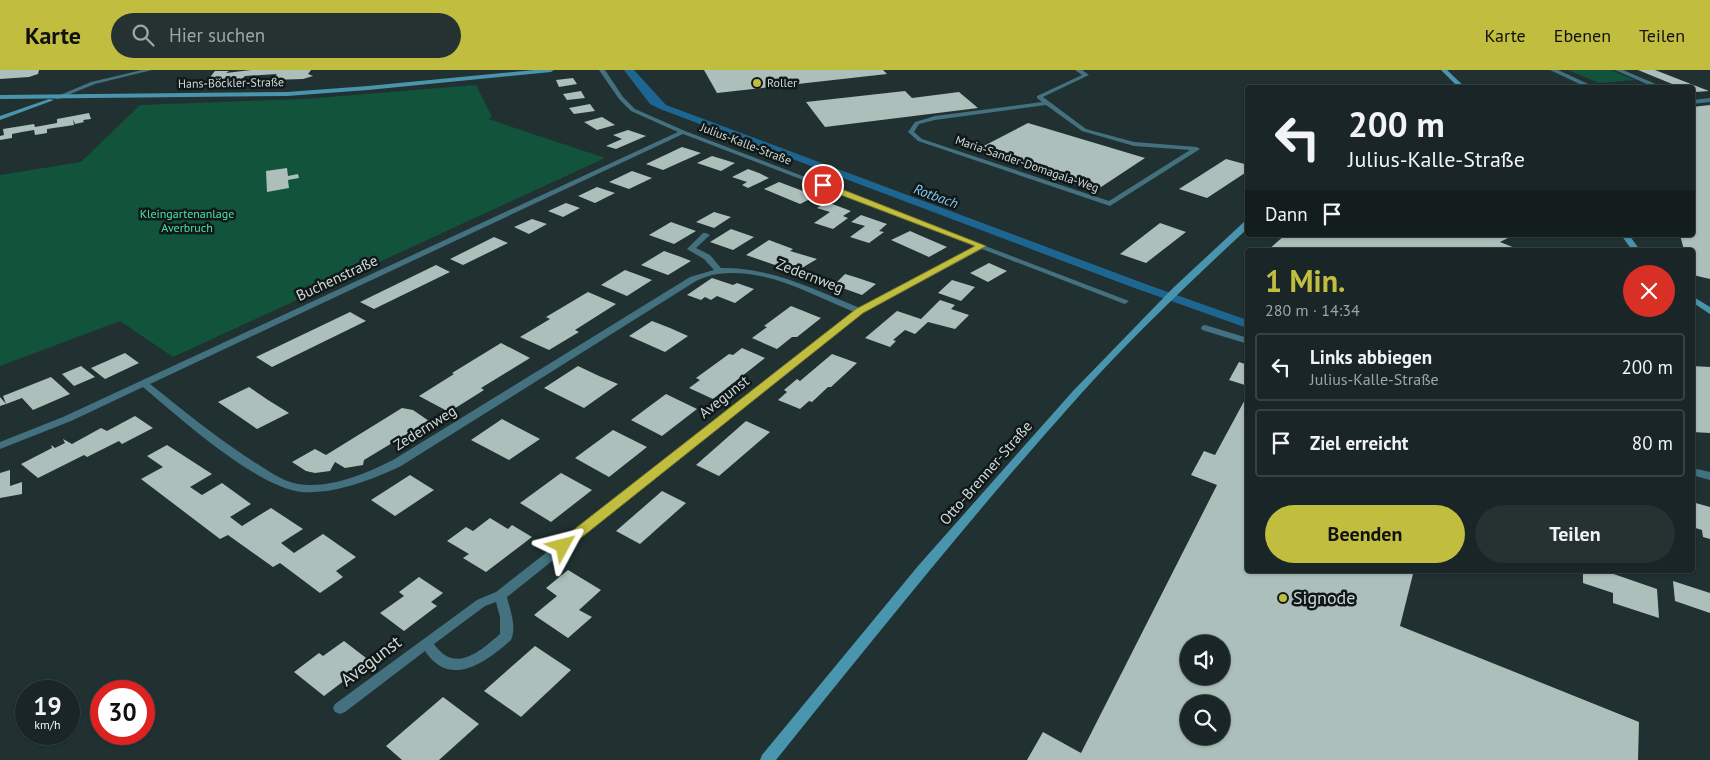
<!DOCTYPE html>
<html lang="de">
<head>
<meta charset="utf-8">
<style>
	:root { --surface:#192526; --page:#263132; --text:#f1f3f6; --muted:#9fa5a7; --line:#374243; --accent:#c1bd3f }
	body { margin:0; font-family:"PT Sans",sans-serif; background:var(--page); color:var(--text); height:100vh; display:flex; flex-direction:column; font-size:19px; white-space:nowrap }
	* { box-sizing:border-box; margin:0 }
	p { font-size:16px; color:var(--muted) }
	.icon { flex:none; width:28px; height:28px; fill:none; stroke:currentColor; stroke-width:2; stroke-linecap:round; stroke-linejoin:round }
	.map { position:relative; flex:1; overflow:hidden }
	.details { position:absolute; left:1245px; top:178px; width:450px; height:325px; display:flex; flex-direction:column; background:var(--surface); border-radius:5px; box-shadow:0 1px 4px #0004,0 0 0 1px var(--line) }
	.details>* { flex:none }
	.guide { position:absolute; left:1245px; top:15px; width:450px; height:152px; border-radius:5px; box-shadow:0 1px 4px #0004,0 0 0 1px var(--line); background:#192526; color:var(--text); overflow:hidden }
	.tools { position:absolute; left:1180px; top:565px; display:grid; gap:10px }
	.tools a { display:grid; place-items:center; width:50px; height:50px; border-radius:50%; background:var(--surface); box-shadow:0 1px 4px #0004,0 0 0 1px var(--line); font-size:25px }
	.speed { position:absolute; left:15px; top:610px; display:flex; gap:10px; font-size:25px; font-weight:700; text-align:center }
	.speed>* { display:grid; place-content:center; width:65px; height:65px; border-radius:50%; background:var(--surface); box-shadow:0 1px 4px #0004,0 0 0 1px var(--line); line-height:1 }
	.speed small { font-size:12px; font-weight:400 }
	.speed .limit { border:8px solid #d22; background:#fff; color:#111 }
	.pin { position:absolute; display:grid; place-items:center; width:42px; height:42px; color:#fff; margin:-21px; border:2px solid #fff; border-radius:50%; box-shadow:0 1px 5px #0007 }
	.me { position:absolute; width:55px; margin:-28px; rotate:52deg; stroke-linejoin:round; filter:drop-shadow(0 0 4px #0008) }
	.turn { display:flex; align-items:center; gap:18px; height:105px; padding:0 20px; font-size:22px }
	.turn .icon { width:65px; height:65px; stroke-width:2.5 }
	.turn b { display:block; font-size:35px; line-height:42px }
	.then { display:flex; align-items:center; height:48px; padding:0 20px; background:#0003; gap:10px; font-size:19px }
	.round { display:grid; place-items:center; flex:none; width:52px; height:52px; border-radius:26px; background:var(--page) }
	.head { display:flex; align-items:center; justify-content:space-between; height:85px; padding:0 20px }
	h1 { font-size:30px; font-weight:600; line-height:38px; color:var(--accent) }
	.primary-button { display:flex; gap:10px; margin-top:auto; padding:10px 20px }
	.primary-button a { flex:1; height:58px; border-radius:30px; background:var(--accent); color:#111; font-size:20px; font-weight:600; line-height:58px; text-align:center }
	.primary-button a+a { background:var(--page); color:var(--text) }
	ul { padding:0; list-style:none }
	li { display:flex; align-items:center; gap:15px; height:68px; margin:0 10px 8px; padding:0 10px; border:2px solid var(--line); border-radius:5px }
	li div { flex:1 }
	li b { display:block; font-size:19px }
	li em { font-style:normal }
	header { display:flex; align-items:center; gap:30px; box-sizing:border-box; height:70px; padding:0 25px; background:var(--accent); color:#111 }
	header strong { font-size:24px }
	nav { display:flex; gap:28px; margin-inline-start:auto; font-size:18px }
	.search { width:350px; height:45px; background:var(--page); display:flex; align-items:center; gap:12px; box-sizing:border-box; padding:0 18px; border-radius:28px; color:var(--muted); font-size:19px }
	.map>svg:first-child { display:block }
</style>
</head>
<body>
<header>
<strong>Karte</strong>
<div class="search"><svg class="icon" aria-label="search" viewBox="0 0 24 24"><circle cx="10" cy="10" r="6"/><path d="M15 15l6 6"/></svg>Hier suchen</div>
<nav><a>Karte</a><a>Ebenen</a><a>Teilen</a></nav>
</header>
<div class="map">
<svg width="1710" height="690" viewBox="0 0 1710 690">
	<rect width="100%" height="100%" fill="#213132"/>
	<!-- green -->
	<g fill="#11533b">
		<path d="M1568,0h43l24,10 -36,3z"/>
		<path d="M476,15l16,32 -4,2 117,39 -432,199 -53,-36 -120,45v-191l81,-13 59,-57 164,-6z"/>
	</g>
	<!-- water -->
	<path fill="#1d6691" d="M624,0h10l32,35 485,181 96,34v8l-118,-42 -469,-177 -10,-5z"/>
	<!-- building -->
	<g fill="#acbfbb" fill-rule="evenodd">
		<path d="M0,0h39l-1,4 -9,3 -29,2z"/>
		<path d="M251,0h60l-3,4 5,2 -10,3 -32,1 6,-6 -32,2 -4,4 -34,1 8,-10h14l-3,2z"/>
		<path d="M704,0h179l4,4 -170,19z"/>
		<path d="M1638,0h17l54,21 -14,1 -3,-4h-10z"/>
		<path d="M573,8l4,6 -18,3 -3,-7z"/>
		<path d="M581,21l4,7 -18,2 -4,-6z"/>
		<path d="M905,21l7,7 47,-6 19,16 -153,19 -19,-25z"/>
		<path d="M590,34l5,7 -21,3 -5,-6z"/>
		<path d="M1710,35v174l-17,-4 -1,-25h-8l-4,-15h12v-128z"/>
		<path d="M89,43l2,6 -8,1 1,2 -9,2 -2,-5 1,6 -27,4v4l-12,2 -1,-5 -12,2 -10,2v4l-12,2v-4l4,-1 -1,-6 31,-5 1,3 22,-4v-4z"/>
		<path d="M602,47l13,8 -18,5 -13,-8z"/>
		<path d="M1028,53l117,35 -47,31 -120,-40z"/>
		<path d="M628,60l18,6 -30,13 -10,-3 16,-7 -9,-4z"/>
		<path d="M682,77l19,6 -38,17 -17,-6z"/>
		<path d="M712,86l23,7 -14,8 -24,-8z"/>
		<path d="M1226,89l22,6v6l-41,27 -28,-9z"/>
		<path d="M287,98l1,8 10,-2 1,4 -11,2 1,8 -22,4 -1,-21z"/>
		<path d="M748,99l11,4 10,5 -21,10 -6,-3 5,-3 -15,-5z"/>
		<path d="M632,101l20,7 -23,11 -20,-7z"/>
		<path d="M779,112l24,9 13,5 -16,8 -36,-15z"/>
		<path d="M597,117l18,6 -20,10 -17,-7z"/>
		<path d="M827,132l24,9 -8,5 5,2 -15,11 -19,-6 16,-11 -13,-4z"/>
		<path d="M566,133l14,5 -17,9 -15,-6z"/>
		<path d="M714,142l17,5 -17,11 -18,-6z"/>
		<path d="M861,145l26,9 -8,7 5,1 -15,11 -19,-6 15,-11 -14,-4z"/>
		<path d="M532,149l15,5 -18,10 -15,-7z"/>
		<path d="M671,152l25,9 -22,13 -25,-9z"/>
		<path d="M1160,153l26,9 -40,31 -26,-9z"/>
		<path d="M731,159l23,8 -21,13 -23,-8z"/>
		<path d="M910,161l16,7 21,9 -18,10 -38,-17z"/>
		<path d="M1285,165h229l-14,7 20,8h-252z"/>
		<path d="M494,167l14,6 -45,22 -13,-6z"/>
		<path d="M769,170l24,9 -3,2 27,8 -22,13 -49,-17z"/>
		<path d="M664,181l17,6 10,4 -23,14 -27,-10z"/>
		<path d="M989,193l18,8 -19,11 -18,-9z"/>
		<path d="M436,195l14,7 -76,37 -14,-7z"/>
		<path d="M625,200l27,10 -25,16 -26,-11z"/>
		<path d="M845,204l10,3 21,7 -14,11 -28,-10z"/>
		<path d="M712,208l21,7 4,-2 17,6 -19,14 -18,-7 -6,4 -6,-3 -4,3 -14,-5z"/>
		<path d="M952,210l23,7 -14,14 -23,-8z"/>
		<path d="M588,222l28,12 -41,26 4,2 -30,18 -29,-13 30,-18 -4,-2z"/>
		<path d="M940,230l15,5 -4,4 18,6 -14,14 -27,-7 -13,12 -10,-4 -12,10 3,1 -6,6 -25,-9 32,-27 24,8z"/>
		<path d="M791,236l30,12 -24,19h-5l-15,12 -25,-11 15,-11 -3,-1z"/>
		<path d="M350,242l16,9 -94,46 -16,-10z"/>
		<path d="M652,251l18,7 18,8 -23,16 -36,-16z"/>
		<path d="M501,273l29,15 -49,30 3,2 -35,22 -30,-16 35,-22 -2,-1z"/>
		<path d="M742,278l23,10 -52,41 -24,-11 11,-8 -4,-2 33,-24 4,1z"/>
		<path d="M125,283l14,10 -34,16 -14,-11z"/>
		<path d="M832,284l25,9 -26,24h-3l-16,15 -3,-1 -9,8 -22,-9 9,-8 -3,-2 13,-11 3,2z"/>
		<path d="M1239,292l9,3v21l-19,-6z"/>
		<path d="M81,296l14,11 -21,9 -12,-12z"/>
		<path d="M578,296l21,10 19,8 -34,24 -40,-20z"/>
		<path d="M1692,296l18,1v66l-18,-1z"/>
		<path d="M51,307l19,17 -37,16 -11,-12 -16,6 -6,2v-9l6,7 -3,-8z"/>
		<path d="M249,317l19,13 21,13 -32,16 -39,-27z"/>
		<path d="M666,324l31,15 -35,27 -31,-16z"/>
		<path d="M1248,324v176h166l-14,56 239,96 -1,38h-611l16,-28 38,21 136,-268 -26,-10 13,-24 11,4zM1189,574h32v32h-32zM1189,634h32v32h-32z"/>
		<path d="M402,338l11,2 16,11v2l-12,5 -53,32 -1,5 -18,3 -10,-6 -5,9 -15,2 -9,-2 -14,-9 23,-13 11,6z"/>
		<path d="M135,346l18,12 -31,16 -3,-3 -32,16 -3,-2 -46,23 -17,-14 31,-16 -1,-3 4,3 10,-5 -2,-4 9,5 29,-16 6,3z"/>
		<path d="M502,349l38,20 -31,21 -38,-20z"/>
		<path d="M746,351l24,11 -51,44 -23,-11z"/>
		<path d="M613,360l34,17 -38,30 -34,-19z"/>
		<path d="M167,375l45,29 -22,13 12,8 20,-12 29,21 -21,13 12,9 29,-18 32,21 -22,14 13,10 29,-19 33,23 -20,14 7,6 -23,16 -40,-30 -7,4 -45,-32 -8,4 -79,-60 22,-12 -16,-11z"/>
		<path d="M10,400v16l12,-4v12l-22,4v-25z"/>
		<path d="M561,403l31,17 -41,32 -31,-19z"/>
		<path d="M410,405l24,15 -39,26 -24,-16z"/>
		<path d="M662,421l24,12 -46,41 -24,-13z"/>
		<path d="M1692,432l18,5v32l-7,-2 -1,-7 -10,-3z"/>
		<path d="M490,448l18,11 4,-4 20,12 -46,35 -23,-14 6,-4 -22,-13 19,-14 7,4z"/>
		<path d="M568,500l33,20 -22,20 13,7 -24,21 -34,-23 23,-19 -11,-8z"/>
		<path d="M1583,500h19l55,19 2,29 -46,-15v-10l-30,-10z"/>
		<path d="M419,507l24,16 -12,9 6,4 -33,25 -24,-18 24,-17 -5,-4z"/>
		<path d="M1673,511l37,12v20l-35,-12z"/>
		<path d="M344,571l26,20 -46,35 -30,-24 25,-19 4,3z"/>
		<path d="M535,576l36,24 -50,47 -37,-26z"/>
		<path d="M443,627l36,27 -40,36h-37l-16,-14z"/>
	</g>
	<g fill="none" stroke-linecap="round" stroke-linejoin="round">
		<!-- street -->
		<g fill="#43717f" fill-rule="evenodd">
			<path d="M142,0h10l-57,14 -37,15 -5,-1 38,-16z"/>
			<path d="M599,0h6l18,27 12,12 50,22 444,170 -4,3 -3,-1 -140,-54 -119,64 -356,284c3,13 10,30 4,43 -25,22 -61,49 -86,11l-80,61 -5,2 -5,-2 -2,-4 2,-4 142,-104 19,-8 358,-280c-42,-17 -89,-45 -136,-38 -8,1 -15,4 -22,7l-295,185c-30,14 -65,28 -99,26 -43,-3 -125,-76 -159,-105l-72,34 -71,28v-7l63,-25 615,-285 -47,-21 -12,-12zM683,64l292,112 -115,62c-45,-18 -89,-41 -139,-40l-11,-13 -14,-7 14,-13 -4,-2h-3l-16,16 17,10 10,11 -24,7 -297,183c-28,14 -63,29 -95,24 -17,-3 -30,-14 -44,-22 -37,-24 -70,-51 -104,-78zM496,532l4,15v17c-21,18 -45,40 -66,10l51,-38z"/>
			<path d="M1075,0h7l7,5 -46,22 43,32 48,13 63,5 3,2 -90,57 -192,-65 -10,-9 7,-10 20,-6 107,-14 -5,-4v-2l45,-21zM1046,35l36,26 52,15 56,4 -81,51 -187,-62 -8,-7 5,-8 16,-4z"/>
			<path d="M1550,0h8l39,18h-9z"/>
			<path d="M1615,0h8l42,18h-9z"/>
			<path d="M1710,28v4l-18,2v-4z"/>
			<path d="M1205,255l43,13v6l-46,-14 -1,-2 1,-2z"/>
			<path d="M1692,398l18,4v8l-18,-5z"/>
		</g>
		<!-- secondary -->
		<g fill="#4995ad" fill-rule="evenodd">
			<path d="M534,0h20l-3,2 -183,18 -81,6 -287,3v-4l287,-3 81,-6z"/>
			<path d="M1441,0h6l19,18h-7z"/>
			<path d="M49,29l5,1 -54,20v-4z"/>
			<path d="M1245,151h3v7c-58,54 -116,109 -169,168 -106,118 -204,241 -303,364h-16l2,-5 156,-189 155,-175 100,-103z"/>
			<path d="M1621,165h8l11,15h-8z"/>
			<path d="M1692,226l18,11v7l-18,-12z"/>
		</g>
	</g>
	<!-- route -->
	<path fill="#c1bd3f" stroke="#7d7b29" d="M820,113h6l160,63 -123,67 -296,236h-9l-2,-3 2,-4 298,-233 119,-63 -155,-59z"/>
	<!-- markers -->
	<g fill="#c1bd3f" stroke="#111818" stroke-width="2">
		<circle cx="757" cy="13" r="5"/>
		<circle cx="1283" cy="528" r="5"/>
	</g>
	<g text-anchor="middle" stroke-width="5" stroke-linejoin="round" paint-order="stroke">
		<!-- far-street labels -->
		<g font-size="12" fill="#cfd9da" stroke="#111818">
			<text transform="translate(231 13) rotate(-1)" y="4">Hans-Böckler-Straße</text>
			<text transform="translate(746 74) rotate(21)" y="4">Julius-Kalle-Straße</text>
			<text transform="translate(1027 94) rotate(19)" y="4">Maria-Sander-Domagala-Weg</text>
		</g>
		<!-- far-poi labels -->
		<g font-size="12" fill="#cfd9da" stroke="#111818" text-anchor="start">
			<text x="767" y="17">Roller</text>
		</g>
		<!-- far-park labels -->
		<g font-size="12" fill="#48e3aa" stroke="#111818">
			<text x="187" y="148">Kleingartenanlage<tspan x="187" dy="14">Averbruch</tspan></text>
		</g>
		<!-- far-water labels -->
		<g font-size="14" font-style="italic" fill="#88c9f6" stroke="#111818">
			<text transform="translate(936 126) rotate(20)" y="5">Rotbach</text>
		</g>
		<!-- street labels -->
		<g font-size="15" fill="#cfd9da" stroke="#111818">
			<text transform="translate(810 206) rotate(21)" y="5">Zedernweg</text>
			<text transform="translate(337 208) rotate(-25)" y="5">Buchenstraße</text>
			<text transform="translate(724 327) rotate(-38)" y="5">Avegunst</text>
			<text transform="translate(425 358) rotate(-32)" y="5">Zedernweg</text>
			<text transform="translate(986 403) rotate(-49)" y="5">Otto-Brenner-Straße</text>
		</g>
		<!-- near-poi labels -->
		<g font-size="18" fill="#cfd9da" stroke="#111818" text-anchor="start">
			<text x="1293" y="534">Signode</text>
		</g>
		<!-- near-street labels -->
		<g font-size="18" fill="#cfd9da" stroke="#111818">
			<text transform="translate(371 591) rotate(-37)" y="6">Avegunst</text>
		</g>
	</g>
</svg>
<div class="tools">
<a><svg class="icon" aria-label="sound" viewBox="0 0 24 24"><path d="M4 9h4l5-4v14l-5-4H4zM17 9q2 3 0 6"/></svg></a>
<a><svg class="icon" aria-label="search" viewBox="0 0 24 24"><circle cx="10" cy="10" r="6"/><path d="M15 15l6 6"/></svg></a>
</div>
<div class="speed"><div>19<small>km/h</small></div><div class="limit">30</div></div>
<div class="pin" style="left:823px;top:115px;background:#d93025"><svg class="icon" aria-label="arrive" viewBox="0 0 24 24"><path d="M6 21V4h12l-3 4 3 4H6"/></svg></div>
<svg class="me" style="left:563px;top:476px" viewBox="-20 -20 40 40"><path d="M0-17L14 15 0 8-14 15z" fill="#c1bd3f" stroke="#fff" stroke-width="4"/></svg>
<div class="guide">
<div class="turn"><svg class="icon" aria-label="left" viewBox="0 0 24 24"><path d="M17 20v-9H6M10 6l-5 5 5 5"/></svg><div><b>200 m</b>Julius-Kalle-Straße</div></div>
<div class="then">Dann<svg class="icon" aria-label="arrive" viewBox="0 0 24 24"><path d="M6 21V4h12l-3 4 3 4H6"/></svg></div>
</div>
<section class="details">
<div class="head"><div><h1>1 Min.</h1><p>280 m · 14:34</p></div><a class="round" style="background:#d93025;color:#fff"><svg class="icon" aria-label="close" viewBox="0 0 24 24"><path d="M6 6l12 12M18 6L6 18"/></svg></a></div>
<ul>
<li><svg class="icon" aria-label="left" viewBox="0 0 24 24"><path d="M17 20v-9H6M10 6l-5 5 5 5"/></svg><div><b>Links abbiegen</b><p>Julius-Kalle-Straße</p></div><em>200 m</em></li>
<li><svg class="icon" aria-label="arrive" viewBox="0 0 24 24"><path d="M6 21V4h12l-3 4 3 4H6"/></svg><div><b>Ziel erreicht</b></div><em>80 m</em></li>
</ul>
<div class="primary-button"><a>Beenden</a><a>Teilen</a></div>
</section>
</div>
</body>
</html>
